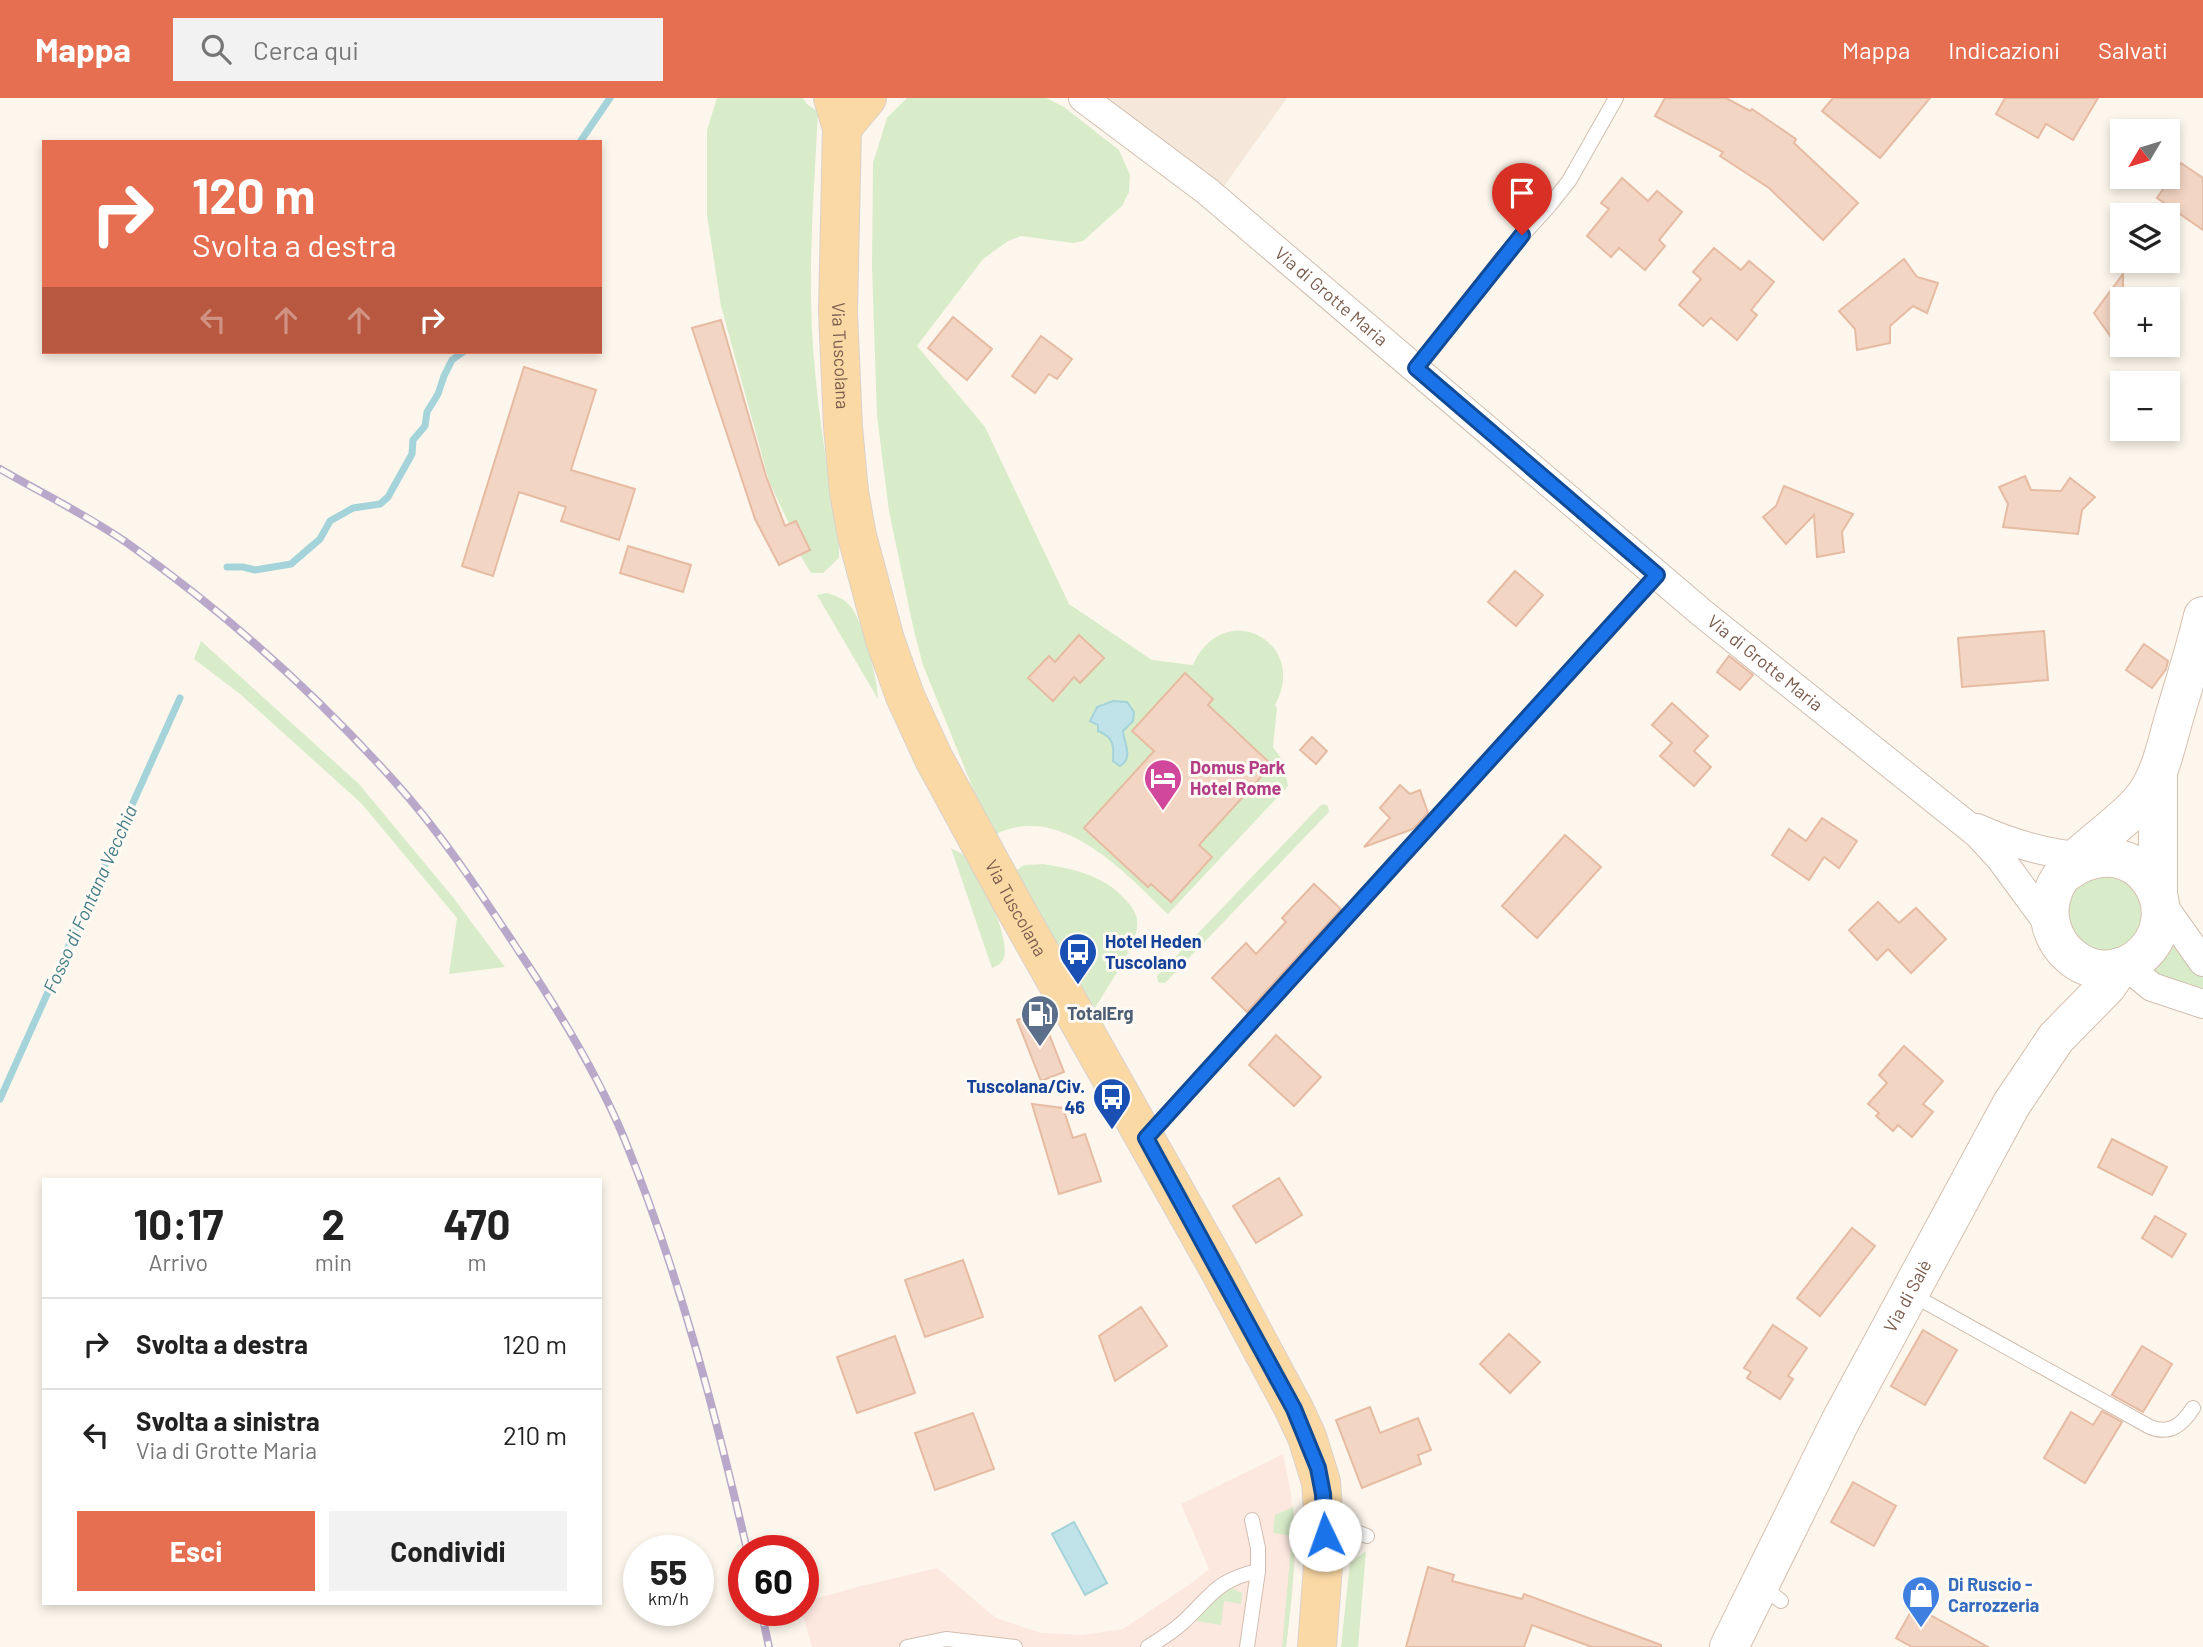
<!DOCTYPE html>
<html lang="it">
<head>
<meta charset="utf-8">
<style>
	:root { --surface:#fff; --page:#f2f2f2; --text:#222; --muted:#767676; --line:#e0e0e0; --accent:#e76f51 }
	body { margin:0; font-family:Barlow,sans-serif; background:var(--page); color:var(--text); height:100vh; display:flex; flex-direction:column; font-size:26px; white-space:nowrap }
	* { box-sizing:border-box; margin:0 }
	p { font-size:23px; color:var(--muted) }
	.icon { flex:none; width:38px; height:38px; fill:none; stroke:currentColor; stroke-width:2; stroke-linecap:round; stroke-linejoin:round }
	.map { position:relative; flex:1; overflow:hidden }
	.details { position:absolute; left:42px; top:1080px; width:560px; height:427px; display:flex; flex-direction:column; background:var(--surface); border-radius:0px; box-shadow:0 4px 10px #0003 }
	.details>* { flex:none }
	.guide { position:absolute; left:42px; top:42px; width:560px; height:214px; border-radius:0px; box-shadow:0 4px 10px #0003; background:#e76f51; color:#fff; overflow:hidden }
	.needle { width:46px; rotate:232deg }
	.fabs { position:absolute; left:2110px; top:21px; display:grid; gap:14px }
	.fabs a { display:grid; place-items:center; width:70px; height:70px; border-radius:0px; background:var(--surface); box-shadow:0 4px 10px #0003; font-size:35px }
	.speed { position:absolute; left:623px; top:1437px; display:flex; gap:14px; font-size:35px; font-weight:700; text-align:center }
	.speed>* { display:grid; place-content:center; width:91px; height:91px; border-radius:50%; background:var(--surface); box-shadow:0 4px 10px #0003; line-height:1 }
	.speed small { font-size:18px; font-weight:400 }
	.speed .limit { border:10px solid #d22; background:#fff; color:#111 }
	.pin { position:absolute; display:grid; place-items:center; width:60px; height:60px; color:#fff; margin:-72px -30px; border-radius:50% 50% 50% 0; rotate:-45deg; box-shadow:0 0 7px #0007 }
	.pin .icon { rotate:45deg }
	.me { position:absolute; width:77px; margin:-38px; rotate:357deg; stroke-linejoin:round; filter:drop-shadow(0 0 5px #0008) }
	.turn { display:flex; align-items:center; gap:24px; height:147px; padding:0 35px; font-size:32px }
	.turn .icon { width:91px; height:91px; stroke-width:2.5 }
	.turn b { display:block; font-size:49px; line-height:60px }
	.lanes { display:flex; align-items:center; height:66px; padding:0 35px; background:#0003; justify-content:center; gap:35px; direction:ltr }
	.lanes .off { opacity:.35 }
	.eta { display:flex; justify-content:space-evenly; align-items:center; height:119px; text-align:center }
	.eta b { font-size:42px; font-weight:700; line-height:49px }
	.action { display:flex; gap:14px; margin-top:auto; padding:14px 35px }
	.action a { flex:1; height:80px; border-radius:0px; background:var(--accent); color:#fff; font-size:28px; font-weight:700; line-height:80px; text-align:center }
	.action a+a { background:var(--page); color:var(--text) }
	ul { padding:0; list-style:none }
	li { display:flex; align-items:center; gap:21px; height:91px; padding:0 35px; border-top:2px solid var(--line) }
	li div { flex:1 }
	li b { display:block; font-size:26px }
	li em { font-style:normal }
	header { display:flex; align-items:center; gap:42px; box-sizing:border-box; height:98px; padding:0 35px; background:var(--accent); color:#fff }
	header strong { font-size:33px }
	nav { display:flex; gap:38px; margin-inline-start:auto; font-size:24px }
	.search { width:490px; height:63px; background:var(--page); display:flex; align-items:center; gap:18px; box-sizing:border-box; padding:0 24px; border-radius:0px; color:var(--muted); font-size:26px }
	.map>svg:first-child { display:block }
</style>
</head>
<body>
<header>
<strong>Mappa</strong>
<div class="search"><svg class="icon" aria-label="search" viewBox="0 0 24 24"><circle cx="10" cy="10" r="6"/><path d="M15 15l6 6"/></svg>Cerca qui</div>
<nav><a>Mappa</a><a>Indicazioni</a><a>Salvati</a></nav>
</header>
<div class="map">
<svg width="2203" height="1549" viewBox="0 0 2203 1549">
	<rect width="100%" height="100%" fill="#fdf6ec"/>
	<!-- residential -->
	<path fill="#f5e8da" d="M1099,0h188l-65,91z"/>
	<!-- commercial -->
	<path fill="#fde8e0" d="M1283,1356l8,39 3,34 1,35 -9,85h-474l-11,-37h2v-8l58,-16 76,-18 59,50 45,15 42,2 40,-6 70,-47 16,-13 -28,-65z"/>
	<!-- green -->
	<g fill="#d8ecc9" fill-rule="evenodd">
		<path d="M717,0h86l4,6 11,8c-3,62 -8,125 -7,186 1,82 15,163 28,244v16l-16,15h-12l-11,-18 10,-6 -13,-28 -8,3 -20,-43 -48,-175 -14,-91v-85z"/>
		<path d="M907,0h139l18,9 55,43 11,25 -1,17 -7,14 -39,35 -10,2 -52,-7 -13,5 -25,18 -66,87 68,81 84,177 83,56 41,5c30,-68 117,-24 82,40l2,3 -4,39 10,14 5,25 -120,128c-43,-41 -106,-112 -172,-80l-22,-43 -51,-126 -9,-34 -25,-120 -12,-95 -5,-149 1,-104 14,-45zM1079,538l24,22 -23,25 -24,-22zM1049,558l24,22 -20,22 -24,-22zM1184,575l29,27 -53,57 -28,-27zM1103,605l27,21 -7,7c1,13 11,25 -3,35l-6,-3c0,-16 1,-26 -16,-32l-5,-19zM1226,624l46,43 -62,68 -17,6 19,18 -42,45 -19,-18 -3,3 -64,-60 48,-52 24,23z"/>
		<path d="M827,495c10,3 17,6 24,14 13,16 26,71 27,92l-61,-104z"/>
		<path d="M201,543l158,143 93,112 53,71 -56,7 8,-56 -96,-115 -121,-109 -46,-35z"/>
		<path d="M1324,706l4,2 1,6 -164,171 -7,-1 -1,-6 164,-171z"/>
		<path d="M951,750c4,3 11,5 15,8 13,13 45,83 38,102 -2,5 -7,8 -12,10z"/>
		<path d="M1043,766c31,5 60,11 82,35 7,8 14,16 12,28 -2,21 -30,61 -42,81l-22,-33 -58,-101 2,-4 7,-5z"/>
		<path d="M2111,771l33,25 -2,39 -33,21 -37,-15 -7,-42 7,-13z"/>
		<path d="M2170,834l33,39v17l-57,-17z"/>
		<path d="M1293,1409c4,47 -1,93 -7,140h-4l10,-111 -19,-3 2,-18z"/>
		<path d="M1366,1453l-8,96h-17l9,-84z"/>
		<path d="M1232,1490l10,5 -1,11 -17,-3 -3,24 -26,-4 26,-27z"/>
	</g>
	<!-- water -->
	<g fill="#bfe3e8" stroke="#a5d3da" stroke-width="2">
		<path d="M1113,603l14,1 7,10 -1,9 -10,10c1,13 11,26 -3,35l-7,-5c1,-15 1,-24 -15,-30v-6l-8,-4 7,-14z"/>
		<path d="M1074,1424l33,61 -22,12 -33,-61z"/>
	</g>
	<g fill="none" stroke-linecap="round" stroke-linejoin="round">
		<!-- stream -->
		<g stroke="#a5d3da" stroke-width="7">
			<path d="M580,44l30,-44"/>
			<path d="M227,469h16l12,3 36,-6 29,-25 10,-18 23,-13 27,-4 8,-7 24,-43 1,-14 12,-14 2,-14 11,-18 6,-18 8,-16 11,-8"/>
			<path d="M0,1001l180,-401"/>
		</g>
	</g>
	<!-- building -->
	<g fill="#f3d5c3" stroke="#e6bba3" stroke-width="2">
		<path d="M1665,0h61l24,13 2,-2 44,30 -2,4 64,60 -35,37 -54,-52 -49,-32 3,-4 -68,-36z"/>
		<path d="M1833,0h97l-50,60 -58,-47z"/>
		<path d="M2005,0h93l-25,42 -27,-16 -8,14 -42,-24z"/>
		<path d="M2181,65l22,15v52l-46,-32z"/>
		<path d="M1622,80l26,23 9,-10 25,21 -23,28 6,6 -20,24 -26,-22 -8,9 -24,-21 22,-27 -8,-6z"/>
		<path d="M1714,150l27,22 8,-9 25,21 -23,28 6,5 -20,25 -26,-22 -8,8 -24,-21 22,-26 -8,-7z"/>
		<path d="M1904,161l13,18 21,6 -11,30 -14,-7 -23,20v17l-33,7 -2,-21 -16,-18z"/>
		<path d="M2123,176v80l-29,-41z"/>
		<path d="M953,219l39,32 -25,31 -39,-32z"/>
		<path d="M721,222l45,156 19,50 11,-5 14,29 -31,15 -24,-46 -63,-191z"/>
		<path d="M1041,238l31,23 -15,20 -8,-5 -14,19 -23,-17z"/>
		<path d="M524,269l72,23 -25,80 64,19 -16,51 -58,-19 5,-14 -47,-15 -26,84 -31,-10z"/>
		<path d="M2025,378l6,14 30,1 9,-13 25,19 -13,13 -4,24 -75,-7 5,-23 -9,-17z"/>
		<path d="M1784,388l69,28 -11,18 2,20 -27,5 -3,-42 -28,29 -23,-27 13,-11z"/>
		<path d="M628,448l63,19 -8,27 -63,-19z"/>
		<path d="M1515,473l28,24 -27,31 -28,-24z"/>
		<path d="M2044,533l4,49 -86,7 -4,-49z"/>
		<path d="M1079,537l25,23 -24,25 -6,-6 -21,24 -25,-23 21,-22 6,6z"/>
		<path d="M2144,546l24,17 -2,8 -14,19 -26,-18z"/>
		<path d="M1729,558l24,19 -13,15 -23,-18z"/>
		<path d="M1185,575l28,26 -5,6 64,60 -73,80 13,12 -41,45 -20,-18 -3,3 -64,-59 70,-77 -22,-20z"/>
		<path d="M1672,605l36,33 -14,15 17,16 -17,19 -34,-30 12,-13 -20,-18z"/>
		<path d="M1312,639l15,14 -11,13 -16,-14z"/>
		<path d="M1400,687l10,9 10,-4 8,23 -15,16 -49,18 26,-29 -10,-10z"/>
		<path d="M1822,720l35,23 -18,27 -15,-11 -15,23 -37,-25 17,-26 17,12z"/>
		<path d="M1565,737l36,32 -64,71 -35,-32z"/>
		<path d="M1314,786l27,25 -94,103 -35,-34 34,-35 10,11 30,-32 -4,-4z"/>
		<path d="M1878,804l21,21 17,-15 30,31 -35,34 -23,-24 -11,11 -28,-30z"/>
		<path d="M1040,913l24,61 -23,9 -24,-61z"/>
		<path d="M1276,937l45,42 -27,29 -45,-41z"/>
		<path d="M1904,948l39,35 -20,23 10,8 -21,25 -14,-12 -5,6 -17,-15 3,-3 -11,-9 19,-21 -8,-8z"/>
		<path d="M1032,1006l31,4 10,30 12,-4 16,47 -42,13z"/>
		<path d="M2112,1041l55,28 -15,28 -54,-28z"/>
		<path d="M1279,1080l23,37 -46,28 -23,-37z"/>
		<path d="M2155,1118l31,18 -14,23 -30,-19z"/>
		<path d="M1852,1130l23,18 -55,70 -23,-18z"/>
		<path d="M963,1162l20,57 -58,20 -20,-57z"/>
		<path d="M1141,1209l26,39 -52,35 -16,-45z"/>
		<path d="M1773,1227l34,23 -19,28 5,3 -13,20 -33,-21 4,-6 -7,-4z"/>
		<path d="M1923,1232l34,20 -32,55 -34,-19z"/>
		<path d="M1509,1236l31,28 -30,31 -30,-29z"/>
		<path d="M895,1238l20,57 -58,20 -20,-56z"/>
		<path d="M2142,1248l30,18 -29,48 -31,-17z"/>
		<path d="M1370,1309l10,26 38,-15 13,32 -13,5 3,9 -59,24 -26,-68z"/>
		<path d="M2102,1313l20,11 -37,61 -41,-25 27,-46 22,13z"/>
		<path d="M973,1315l21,56 -59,21 -20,-57z"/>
		<path d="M1853,1384l43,24 -22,40 -43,-24z"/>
		<path d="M1428,1469l26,8 -2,6 70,18 2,-5 137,51v2h-69l-60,-22 -8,22h-118z"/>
		<path d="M1914,1508l74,41h-76l-16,-9z"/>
	</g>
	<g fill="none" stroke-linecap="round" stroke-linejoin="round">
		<defs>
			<g id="service">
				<path d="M1416,269l86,-109 47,-52 20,-25 47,-83"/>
				<path d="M1147,1039l510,-562"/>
				<path d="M1911,1196l239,133c20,8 32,-2 43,-19"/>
				<path d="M1326,1423l41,15"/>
				<path d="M1762,1488l19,15"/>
				<path d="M907,1549l39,-8 69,8"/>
				<path d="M1148,1549c11,-7 23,-14 33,-23 29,-26 34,-44 77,-53"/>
				<path d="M1247,1549l11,-76v-23l-6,-28"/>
			</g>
			<g id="minor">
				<path id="s1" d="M1083,0l124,93 495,422 276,221 22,24 50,68"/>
				<path d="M1977,730c36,16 77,28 116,29"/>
				<path d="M2159,802l44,62"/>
				<path d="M2125,867l27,22 51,17"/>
			</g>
			<g id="secondary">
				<path d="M2065,775c72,-52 130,42 72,86 -46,33 -102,-17 -84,-67 12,-36 67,-63 91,-95 17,-23 22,-52 30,-79 10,-34 21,-68 29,-102"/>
				<path d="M2158,797v-121"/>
				<path id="s2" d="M1729,1549l111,-225 171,-317 45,-67 51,-52 13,-19"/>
			</g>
			<g id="primary">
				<path id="s3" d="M833,0l9,30 -4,184 5,115 6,65 8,44 28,104 20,56 29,63 81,149 205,363 74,138 13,28 14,45 3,39v31l-7,95"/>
				<path d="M842,30l25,-30"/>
			</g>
		</defs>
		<!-- service casing -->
		<use href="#service" stroke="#d1beb0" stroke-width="16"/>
		<!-- minor casing -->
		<use href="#minor" stroke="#d1beb0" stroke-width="30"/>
		<!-- secondary casing -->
		<use href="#secondary" stroke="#d6c0b0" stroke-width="40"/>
		<!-- primary casing -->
		<use href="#primary" stroke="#dad1cd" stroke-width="40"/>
		<!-- service -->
		<use href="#service" stroke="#fff" stroke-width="14"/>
		<!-- minor -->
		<use href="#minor" stroke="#fff" stroke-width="28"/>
		<!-- secondary -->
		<use href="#secondary" stroke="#fff" stroke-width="38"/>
		<!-- primary -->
		<use href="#primary" stroke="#fbd9a5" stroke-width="38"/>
		<defs>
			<g id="rail">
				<path d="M0,371c43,25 89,47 130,76 97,69 185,148 265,237 47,52 86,112 125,171 39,58 77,120 104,185 54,132 91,273 123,412"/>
				<path d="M761,1512l8,37"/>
			</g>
		</defs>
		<!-- rail casing -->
		<use href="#rail" stroke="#b9a8c9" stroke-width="8"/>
		<!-- rail -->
		<use href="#rail" stroke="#fffaf3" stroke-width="5" stroke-dasharray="16" stroke-linecap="butt"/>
	</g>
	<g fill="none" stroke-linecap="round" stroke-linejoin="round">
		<defs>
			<path id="route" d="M1325,1437l-2,-41 -5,-26 -24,-59 -148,-271 511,-563 -241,-207 106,-133"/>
		</defs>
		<!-- route casing -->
		<use href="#route" stroke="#114b97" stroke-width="18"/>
		<!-- route -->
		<use href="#route" stroke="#1a73e8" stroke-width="12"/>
	</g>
	<!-- icons -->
	<defs>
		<symbol id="hotel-pin" viewBox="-11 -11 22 30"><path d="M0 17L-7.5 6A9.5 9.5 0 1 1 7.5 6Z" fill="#d1479c" stroke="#fffaf3"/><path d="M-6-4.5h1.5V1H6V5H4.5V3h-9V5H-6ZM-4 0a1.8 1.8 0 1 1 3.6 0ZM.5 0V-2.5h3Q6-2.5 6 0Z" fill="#fff"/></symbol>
		<symbol id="bus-pin" viewBox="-11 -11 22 30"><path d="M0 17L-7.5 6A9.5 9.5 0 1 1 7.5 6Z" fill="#1a4fb4" stroke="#fffaf3"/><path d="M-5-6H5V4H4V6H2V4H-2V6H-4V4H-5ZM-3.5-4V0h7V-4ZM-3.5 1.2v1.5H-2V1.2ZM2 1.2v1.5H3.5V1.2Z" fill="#fff"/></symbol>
		<symbol id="fuel-pin" viewBox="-11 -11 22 30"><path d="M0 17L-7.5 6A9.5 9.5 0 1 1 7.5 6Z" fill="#5c6f8a" stroke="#fffaf3"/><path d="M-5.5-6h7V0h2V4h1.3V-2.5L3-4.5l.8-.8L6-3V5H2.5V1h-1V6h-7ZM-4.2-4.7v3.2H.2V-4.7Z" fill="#fff"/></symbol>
		<symbol id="shop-pin" viewBox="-11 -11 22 30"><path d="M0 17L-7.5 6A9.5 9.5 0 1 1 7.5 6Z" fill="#3f7fe0" stroke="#fffaf3"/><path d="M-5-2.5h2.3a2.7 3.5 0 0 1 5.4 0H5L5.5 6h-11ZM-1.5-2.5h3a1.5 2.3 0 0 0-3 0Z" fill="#fff"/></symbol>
	</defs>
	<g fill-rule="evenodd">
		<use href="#hotel-pin" x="1141" y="658" width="44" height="60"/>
		<use href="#bus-pin" x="1056" y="832" width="44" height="60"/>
		<use href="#fuel-pin" x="1018" y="894" width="44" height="60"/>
		<use href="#bus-pin" x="1090" y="977" width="44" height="60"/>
		<use href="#shop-pin" x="1899" y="1475" width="44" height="60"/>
	</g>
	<g text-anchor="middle" stroke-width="6" stroke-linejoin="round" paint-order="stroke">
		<!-- street labels -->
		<g font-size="18" fill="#7a5c4d" stroke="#fffaf3">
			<text dy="6" stroke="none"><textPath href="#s1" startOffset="318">Via di Grotte Maria</textPath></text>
			<text dy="6" stroke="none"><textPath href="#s3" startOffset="259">Via Tuscolana</textPath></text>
			<text dy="6" stroke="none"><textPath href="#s1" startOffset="886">Via di Grotte Maria</textPath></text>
			<text dy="6" stroke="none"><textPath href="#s3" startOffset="847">Via Tuscolana</textPath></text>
			<text dy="6" stroke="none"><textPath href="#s2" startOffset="394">Via di Salè</textPath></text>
		</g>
		<!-- hotel labels -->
		<g font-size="18" font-weight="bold" fill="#b23c85" stroke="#fffaf3" text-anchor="start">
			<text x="1190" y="676">Domus Park<tspan x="1190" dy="21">Hotel Rome</tspan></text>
		</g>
		<!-- transit labels -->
		<g font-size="18" font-weight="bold" fill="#164399" stroke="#fffaf3" text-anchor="start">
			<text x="1105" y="850">Hotel Heden<tspan x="1105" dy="21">Tuscolano</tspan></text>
			<text x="1085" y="995" text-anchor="end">Tuscolana/Civ.<tspan x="1085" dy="21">46</tspan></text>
		</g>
		<!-- service labels -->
		<g font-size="18" font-weight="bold" fill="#4e5e75" stroke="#fffaf3" text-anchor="start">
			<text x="1067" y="922">TotalErg</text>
		</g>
		<!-- shop labels -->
		<g font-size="18" font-weight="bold" fill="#366cbe" stroke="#fffaf3" text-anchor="start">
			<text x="1948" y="1493">Di Ruscio -<tspan x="1948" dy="21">Carrozzeria</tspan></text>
		</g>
		<!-- water labels -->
		<g font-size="19" font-style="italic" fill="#437c86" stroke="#fffaf3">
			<text transform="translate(90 801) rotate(-66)" y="7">Fosso di Fontana Vecchia</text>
		</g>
	</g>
</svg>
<div class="fabs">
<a><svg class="needle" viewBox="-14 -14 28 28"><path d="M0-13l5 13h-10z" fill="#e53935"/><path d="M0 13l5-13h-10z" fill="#767676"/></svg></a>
<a><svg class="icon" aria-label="layers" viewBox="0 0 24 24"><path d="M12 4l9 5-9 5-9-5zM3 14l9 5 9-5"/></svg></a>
<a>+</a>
<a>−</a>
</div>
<div class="speed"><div>55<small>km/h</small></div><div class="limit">60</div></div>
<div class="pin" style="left:1522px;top:137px;background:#d93025"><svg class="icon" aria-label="arrive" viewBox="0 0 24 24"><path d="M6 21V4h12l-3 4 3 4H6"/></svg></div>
<svg class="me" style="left:1325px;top:1437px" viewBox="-20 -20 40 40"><circle r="19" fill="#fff"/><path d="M0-13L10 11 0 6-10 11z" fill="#1a73e8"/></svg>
<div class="guide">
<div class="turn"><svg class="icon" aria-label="right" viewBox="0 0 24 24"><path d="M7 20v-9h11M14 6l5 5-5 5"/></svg><div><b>120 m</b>Svolta a destra</div></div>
<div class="lanes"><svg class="icon off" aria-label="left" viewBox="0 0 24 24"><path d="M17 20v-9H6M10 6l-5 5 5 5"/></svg><svg class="icon off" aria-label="ahead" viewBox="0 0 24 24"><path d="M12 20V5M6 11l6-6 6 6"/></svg><svg class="icon off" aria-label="ahead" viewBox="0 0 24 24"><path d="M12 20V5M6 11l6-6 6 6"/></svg><svg class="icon" aria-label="right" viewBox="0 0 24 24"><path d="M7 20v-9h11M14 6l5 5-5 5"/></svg></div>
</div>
<section class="details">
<div class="eta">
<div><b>10:17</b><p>Arrivo</p></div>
<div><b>2</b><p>min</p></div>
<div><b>470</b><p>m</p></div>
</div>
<ul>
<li><svg class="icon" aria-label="right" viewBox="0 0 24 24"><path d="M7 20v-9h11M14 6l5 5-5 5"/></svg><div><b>Svolta a destra</b></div><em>120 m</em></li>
<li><svg class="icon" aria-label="left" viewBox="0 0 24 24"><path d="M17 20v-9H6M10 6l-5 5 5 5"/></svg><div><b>Svolta a sinistra</b><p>Via di Grotte Maria</p></div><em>210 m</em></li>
</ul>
<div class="action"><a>Esci</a><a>Condividi</a></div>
</section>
</div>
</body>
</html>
